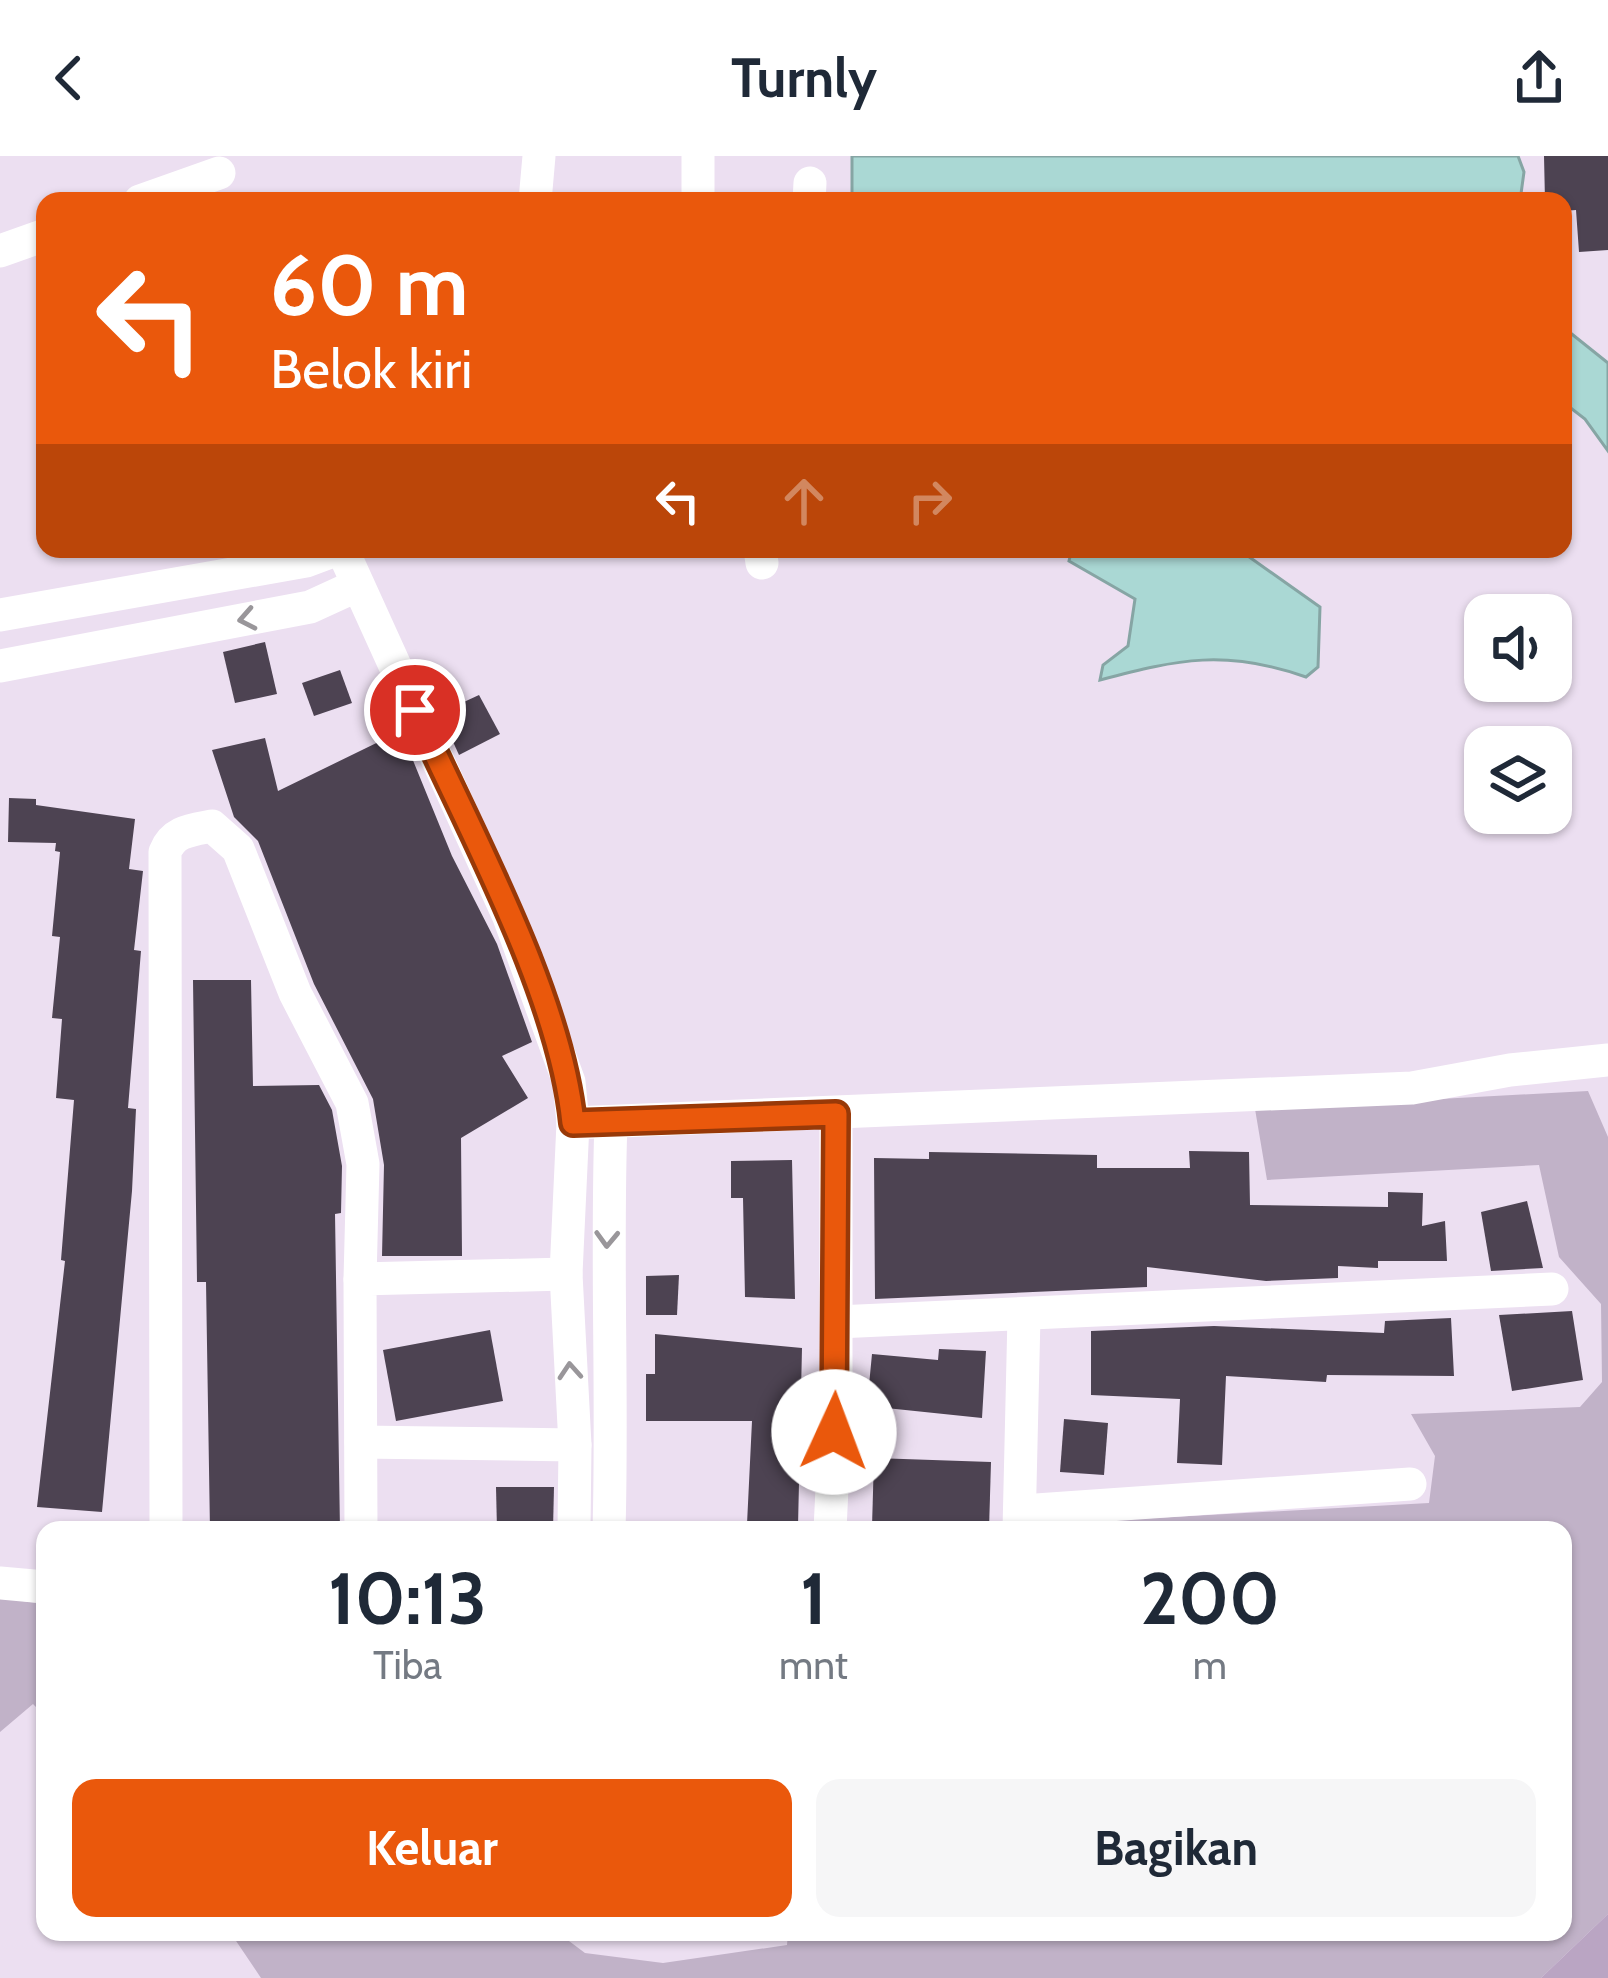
<!DOCTYPE html>
<html lang="id">
<head>
<meta charset="utf-8">
<style>
	:root { --surface:#fff; --page:#f6f6f7; --text:#1f2937; --muted:#747a83; --accent:#ea580c }
	body { margin:0; font-family:Cabin,sans-serif; background:var(--page); color:var(--text); height:100vh; display:flex; flex-direction:column; font-size:45px; white-space:nowrap }
	* { box-sizing:border-box; margin:0 }
	p { font-size:39px; color:var(--muted) }
	.icon { flex:none; width:66px; height:66px; fill:none; stroke:currentColor; stroke-width:2; stroke-linecap:round; stroke-linejoin:round }
	.map { position:relative; flex:1; overflow:hidden }
	.panel { position:absolute; left:36px; top:1365px; width:1536px; height:420px; display:flex; flex-direction:column; background:var(--surface); border-radius:24px; box-shadow:0 3px 9px #0004 }
	.panel>* { flex:none }
	.hud { position:absolute; left:36px; top:36px; width:1536px; height:366px; border-radius:24px; box-shadow:0 3px 9px #0004; background:#ea580c; color:#fff; overflow:hidden }
	.buttons { position:absolute; left:1464px; top:438px; display:grid; gap:24px }
	.buttons a { display:grid; place-items:center; width:108px; height:108px; border-radius:24px; background:var(--surface); box-shadow:0 3px 9px #0004; font-size:60px }
	.pin { position:absolute; display:grid; place-items:center; width:102px; height:102px; color:#fff; margin:-51px; border:6px solid #fff; border-radius:50%; box-shadow:0 3px 12px #0007 }
	.me { position:absolute; width:132px; margin:-66px; rotate:2deg; stroke-linejoin:round; filter:drop-shadow(0 0 9px #0008) }
	.turn { display:flex; align-items:center; gap:42px; height:252px; padding:0 36px; font-size:54px }
	.turn .icon { width:156px; height:156px; stroke-width:2.5 }
	.turn b { display:block; font-size:84px; line-height:102px }
	.lanes { display:flex; align-items:center; height:114px; padding:0 36px; background:#0003; justify-content:center; gap:60px; direction:ltr }
	.lanes .off { opacity:.35 }
	.eta { display:flex; justify-content:space-evenly; align-items:center; height:204px; text-align:center }
	.eta b { font-size:72px; font-weight:700; line-height:84px }
	.cta { display:flex; gap:24px; margin-top:auto; padding:24px 36px }
	.cta a { flex:1; height:138px; border-radius:24px; background:var(--accent); color:#fff; font-size:48px; font-weight:700; line-height:138px; text-align:center }
	.cta a+a { background:var(--page); color:var(--text) }
	header { display:flex; justify-content:space-between; align-items:center; height:156px; padding:0 36px; background:var(--surface); font-size:54px; font-weight:700 }
	.map>svg:first-child { display:block }
</style>
</head>
<body>
<header><svg class="icon" aria-label="back" viewBox="0 0 24 24"><path d="M15 5l-7 7 7 7"/></svg>Turnly<svg class="icon" aria-label="share" viewBox="0 0 24 24"><path d="M12 15V3M7 8l5-5 5 5M5 13v7h14v-7"/></svg></header>
<div class="map">
<svg width="1608" height="1822" viewBox="0 0 1608 1822">
	<rect width="100%" height="100%" fill="#ecdff1"/>
	<!-- green -->
	<g fill="#c1b2c8">
		<path d="M1588,935l20,46v777l-67,64h-1280l-31,-46h327l28,21 78,10 124,-18 1,-13h775v-402h-519v-6l385,-21 6,-47 -24,-42 169,-7 22,-25 -1,-78 -42,-47 -20,-92 -272,15 -12,-71z"/>
		<path d="M0,1442l45,6v112l-12,-12 -33,28z"/>
	</g>
	<!-- forest -->
	<path fill="#baa5c3" d="M1608,1758v64h-67z"/>
	<!-- water -->
	<g fill="#aad8d4" stroke="#86a5a4" stroke-width="3">
		<path d="M852,0h666l6,16 -4,29h-668z"/>
		<path d="M1563,171l45,36v88l-23,-32 -22,-17z"/>
		<path d="M1072,393h166l82,58 -2,60 -12,10c-80,-28 -127,-18 -206,3l3,-15 25,-19 7,-47 -66,-38z"/>
	</g>
	<!-- building -->
	<g fill="#4d4352">
		<path d="M1544,0h64v94l-29,2 -3,-42 -13,1v-10h-18z"/>
		<path d="M265,486l12,52 -42,9 -12,-51z"/>
		<path d="M340,514l12,33 -38,13 -12,-33z"/>
		<path d="M479,539l21,39 -41,21 -19,-42z"/>
		<path d="M401,575l51,125 45,88 35,98 -30,14 26,42 -67,40 1,118h-80l2,-91 -11,-66 -59,-115 -56,-143 -24,-24 -22,-67 53,-12 13,53z"/>
		<path d="M9,642l27,1v6l99,14 -6,50 14,2 -9,79 7,1 -13,157 8,1 -4,82 -30,321 -65,-5 28,-246 -4,-1 13,-160 -18,-2 6,-79 -10,-1 8,-81 -8,-1 8,-84 -5,-1 1,-8 -48,-1z"/>
		<path d="M193,824h58l2,106 66,-1 13,25 10,56 -1,47 -6,1 5,316h-130l-4,-248h-9z"/>
		<path d="M1189,995l60,1 1,53 138,2v-15l35,1 -1,33 23,-5 2,40h-69v7l-40,-2v12l-72,3 -119,-14v20l-272,12 -1,-141 55,1v-7l168,3v13h93z"/>
		<path d="M792,1004l3,139 -50,-2 -2,-99h-12v-37z"/>
		<path d="M1527,1045l16,67 -52,3 -10,-59z"/>
		<path d="M679,1119l-2,40h-31v-39z"/>
		<path d="M1572,1155l11,69 -71,11 -13,-76z"/>
		<path d="M1451,1162l3,58 -127,-1 -1,7 -100,-6 -4,89 -45,-2 3,-64 -89,-4v-64l123,-5 170,7 1,-12z"/>
		<path d="M490,1174l13,71 -107,20 -13,-71z"/>
		<path d="M655,1178l147,14 -4,179 -51,-3 5,-103h-106v-47h9z"/>
		<path d="M939,1193l47,2 -4,67 -115,-12 5,-52 66,6z"/>
		<path d="M1064,1263l44,4 -4,52 -44,-3z"/>
		<path d="M874,1302l117,4 -2,68 -117,-3z"/>
		<path d="M496,1331h58l-1,43h-56z"/>
	</g>
	<g fill="none" stroke-linecap="round" stroke-linejoin="round">
		<!-- minor -->
		<g stroke="#fff" stroke-width="33">
			<path d="M698,0v45"/>
			<path d="M140,45l79,-28"/>
			<path d="M535,45l4,-45"/>
			<path d="M809,45l1,-18"/>
			<path d="M0,95l45,-16"/>
			<path d="M342,393l167,368 60,165 4,41 -7,151 9,171 -1,85"/>
			<path d="M760,393l2,14"/>
			<path d="M0,459l306,-54 32,-12"/>
			<path d="M0,510l310,-59 48,-22"/>
			<path d="M573,967l839,-35 98,-18 98,-10"/>
			<path d="M837,1166l715,-33"/>
			<path d="M361,1286l214,3"/>
			<path d="M1022,1355l388,-27"/>
			<path d="M166,1374l-1,-678c8,-21 26,-22 47,-26l26,23 57,144 57,110 11,61 -3,115"/>
			<path d="M361,1374l-1,-251 206,-5"/>
			<path d="M609,1374c4,-136 -3,-272 2,-408"/>
			<path d="M830,1374l6,-125v-291"/>
			<path d="M1019,1374l5,-214"/>
			<path d="M0,1427l45,4"/>
		</g>
	</g>
	<!-- one-way arrows -->
	<defs><path id="oneway-chevron" d="M-2-3.5L2.5 0L-2 3.5" fill="none" stroke-width="1.6" stroke-linecap="round" stroke-linejoin="round" transform="scale(3)"/></defs>
	<g stroke="#99969a">
		<use href="#oneway-chevron" transform="translate(247 463) rotate(169)"/>
		<use href="#oneway-chevron" transform="translate(607 1083) rotate(92)"/>
		<use href="#oneway-chevron" transform="translate(570 1215) rotate(-94)"/>
	</g>
	<g fill="none" stroke-linecap="round" stroke-linejoin="round">
		<defs>
			<path id="route" d="M415,554c54,120 145,283 158,413l263,-9 -2,318"/>
		</defs>
		<!-- route casing -->
		<use href="#route" stroke="#983908" stroke-width="30"/>
		<!-- route -->
		<use href="#route" stroke="#ea580c" stroke-width="21"/>
	</g>
</svg>
<div class="buttons">
<a><svg class="icon" aria-label="sound" viewBox="0 0 24 24"><path d="M4 9h4l5-4v14l-5-4H4zM17 9q2 3 0 6"/></svg></a>
<a><svg class="icon" aria-label="layers" viewBox="0 0 24 24"><path d="M12 4l9 5-9 5-9-5zM3 14l9 5 9-5"/></svg></a>
</div>
<div class="pin" style="left:415px;top:554px;background:#d93025"><svg class="icon" aria-label="arrive" viewBox="0 0 24 24"><path d="M6 21V4h12l-3 4 3 4H6"/></svg></div>
<svg class="me" style="left:834px;top:1276px" viewBox="-20 -20 40 40"><circle r="19" fill="#fff"/><path d="M0-13L10 11 0 6-10 11z" fill="#ea580c"/></svg>
<div class="hud">
<div class="turn"><svg class="icon" aria-label="left" viewBox="0 0 24 24"><path d="M17 20v-9H6M10 6l-5 5 5 5"/></svg><div><b>60 m</b>Belok kiri</div></div>
<div class="lanes"><svg class="icon" aria-label="left" viewBox="0 0 24 24"><path d="M17 20v-9H6M10 6l-5 5 5 5"/></svg><svg class="icon off" aria-label="ahead" viewBox="0 0 24 24"><path d="M12 20V5M6 11l6-6 6 6"/></svg><svg class="icon off" aria-label="right" viewBox="0 0 24 24"><path d="M7 20v-9h11M14 6l5 5-5 5"/></svg></div>
</div>
<section class="panel">
<div class="eta">
<div><b>10:13</b><p>Tiba</p></div>
<div><b>1</b><p>mnt</p></div>
<div><b>200</b><p>m</p></div>
</div>
<div class="cta"><a>Keluar</a><a>Bagikan</a></div>
</section>
</div>
</body>
</html>
